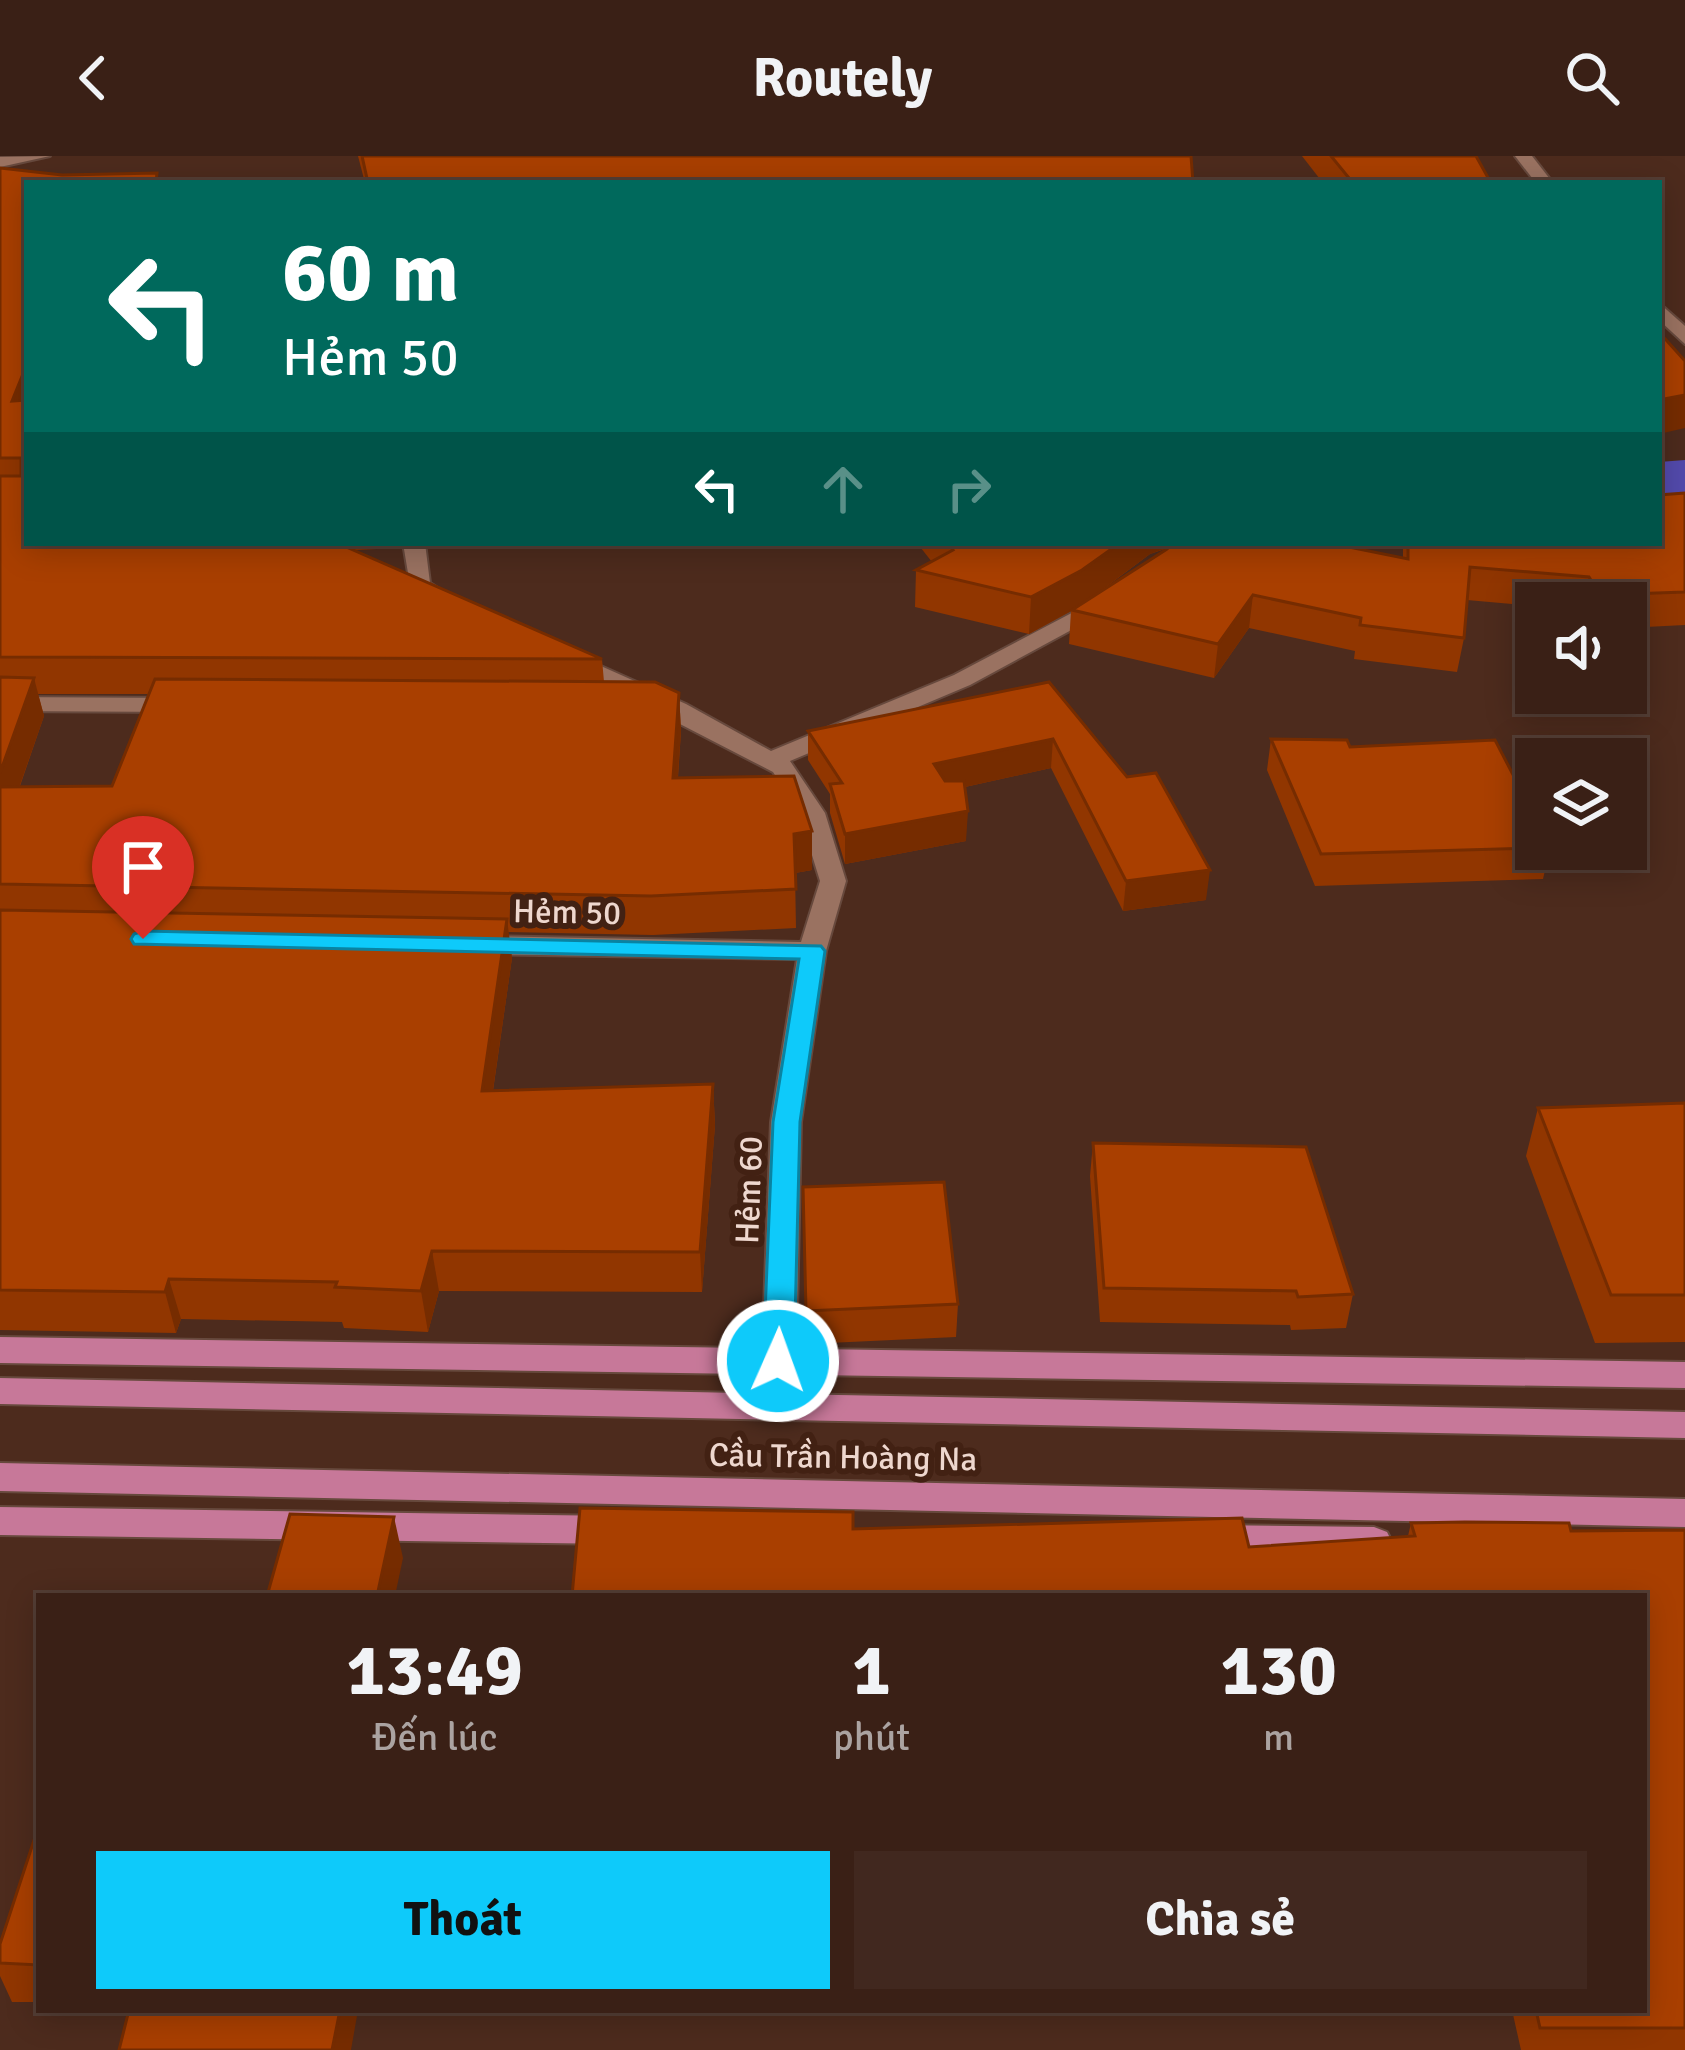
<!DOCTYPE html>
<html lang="vi">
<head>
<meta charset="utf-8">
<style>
	:root { --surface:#3a2016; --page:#41281f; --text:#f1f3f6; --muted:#aba3a1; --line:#543e35; --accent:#0ecafa }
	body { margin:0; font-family:Signika,sans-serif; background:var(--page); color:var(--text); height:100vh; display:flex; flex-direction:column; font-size:45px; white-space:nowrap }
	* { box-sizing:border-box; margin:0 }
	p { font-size:39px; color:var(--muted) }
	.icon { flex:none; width:66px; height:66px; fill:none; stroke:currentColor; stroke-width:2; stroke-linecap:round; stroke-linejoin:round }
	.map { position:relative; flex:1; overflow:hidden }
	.sheet { position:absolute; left:36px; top:1437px; width:1611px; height:420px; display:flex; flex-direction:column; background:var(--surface); border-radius:0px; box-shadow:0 6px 30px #0003,0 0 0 3px var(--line) }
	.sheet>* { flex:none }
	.guide { position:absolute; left:24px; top:24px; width:1638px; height:366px; border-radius:0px; box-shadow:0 6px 30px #0003,0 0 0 3px var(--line); background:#00695c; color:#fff; overflow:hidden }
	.tools { position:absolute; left:1515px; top:426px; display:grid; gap:24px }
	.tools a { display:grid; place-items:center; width:132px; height:132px; border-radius:0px; background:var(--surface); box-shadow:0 6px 30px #0003,0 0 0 3px var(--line); font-size:60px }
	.pin { position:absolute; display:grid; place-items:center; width:102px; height:102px; color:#fff; margin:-123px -51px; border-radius:50% 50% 50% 0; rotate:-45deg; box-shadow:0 0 12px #0007 }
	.pin .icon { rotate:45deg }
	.me { position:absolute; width:132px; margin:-66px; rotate:2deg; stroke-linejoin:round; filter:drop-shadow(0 0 9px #0008) }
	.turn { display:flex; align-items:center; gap:42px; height:252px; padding:0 60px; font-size:54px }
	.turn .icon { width:156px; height:156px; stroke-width:2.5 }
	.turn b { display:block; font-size:84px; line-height:102px }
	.lanes { display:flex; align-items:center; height:114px; padding:0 60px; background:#0003; justify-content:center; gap:60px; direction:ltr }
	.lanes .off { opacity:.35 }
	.eta { display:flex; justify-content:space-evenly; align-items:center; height:204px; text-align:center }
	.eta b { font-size:72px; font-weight:700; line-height:84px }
	.primary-button { display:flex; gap:24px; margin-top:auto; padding:24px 60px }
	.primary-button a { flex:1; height:138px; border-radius:0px; background:var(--accent); color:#111; font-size:48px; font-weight:700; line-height:138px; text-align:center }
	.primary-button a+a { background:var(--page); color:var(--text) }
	header { display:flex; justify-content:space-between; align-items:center; height:156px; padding:0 60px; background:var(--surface); font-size:54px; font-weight:700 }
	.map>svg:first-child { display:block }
</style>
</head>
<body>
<header><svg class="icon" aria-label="back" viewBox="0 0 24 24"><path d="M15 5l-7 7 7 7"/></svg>Routely<svg class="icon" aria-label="search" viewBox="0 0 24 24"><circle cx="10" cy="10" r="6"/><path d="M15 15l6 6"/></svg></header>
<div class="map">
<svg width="1685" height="1894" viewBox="0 0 1685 1894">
	<rect width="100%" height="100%" fill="#4d2b1d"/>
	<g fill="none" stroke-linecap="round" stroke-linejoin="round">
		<!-- river -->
		<path fill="#534aac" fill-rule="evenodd" d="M1685,304v52l-26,2v-52z"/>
		<defs>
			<g id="minor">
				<path d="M50,0l-50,11v-10z"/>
				<path d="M1515,0h17l21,27h-17z"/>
				<path d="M1659,147l26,23v18l-26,-24z"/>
				<path d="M403,387h22l5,40 24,16v10h-16l-27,-18z"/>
				<path d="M1104,440l11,7 -3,5 -142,77 -180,76 35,52 21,68 -20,70 -25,171 -5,239 -5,9 -12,4 -12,-4 -5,-9 9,-239 26,-163 -323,-5 -14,-9 14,-9 327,6 19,-61 -21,-68 -26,-41 -219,-113 4,-5h16l112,50 85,47 183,-76z"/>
				<path d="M0,541l185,1 12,7 -12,7 -185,-1z"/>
			</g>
			<g id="major">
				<path d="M0,1181l1685,25v26l-1685,-25z"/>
				<path d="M0,1222l1685,34v26l-1685,-34z"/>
				<path d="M0,1307l1685,36v28l-1685,-36z"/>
				<path d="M0,1351l618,9 13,4 5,10 -5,10 -13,4 -618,-9z"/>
				<path d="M1206,1369l168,2 13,5 5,10 -5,10 -13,5 -168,-2 -13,-5 -5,-10 5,-10z"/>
			</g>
		</defs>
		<!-- minor casing -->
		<use href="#minor" stroke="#67493d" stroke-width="4"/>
		<!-- major casing -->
		<use href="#major" stroke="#67493d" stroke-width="4"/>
		<!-- minor -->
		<use href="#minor" fill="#9a7261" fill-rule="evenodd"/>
		<!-- major -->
		<use href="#major" fill="#c77899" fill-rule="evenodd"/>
	</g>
	<!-- wall -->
	<g fill="#913600" fill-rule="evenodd">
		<path d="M358,0h833l2,27h-828z"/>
		<path d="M1302,0h174l15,27h-168z"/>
		<path d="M0,12l62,7 -35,8v360h374l-2,5 -45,2 248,109 2,23 75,11 2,38 -3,47 134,92 -17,3 1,55 -143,7 -145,-3 4,26 -19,133 220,-7 2,41 -13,167 -263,-1 -11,41 -84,-4 -2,-6 -161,-3 -5,14 -176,-3zM38,538h110l-36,92h-92l24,-70z"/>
		<path d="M1685,337v132l-59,3v-25h-90v3l-69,-6 -3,38 -7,34 -103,-13 1,-8 -106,-23 -35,50 -145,-34 2,-33 -42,23 -114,-27 1,-37 16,-8 -15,-19h412l74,15v-15h256zM1168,392l-74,48 56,-42z"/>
		<path d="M428,387h55l-53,4z"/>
		<path d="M1049,526l157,218 -83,11 -72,-143 -86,19 1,54 -121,23 -15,-51v-19l-22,-34v-29z"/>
		<path d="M1271,583l79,8 186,72v30h14l-7,30 -228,7 -48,-116z"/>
		<path d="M1685,947v239l-90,1 -69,-187 12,-48z"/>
		<path d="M1093,987l260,151 -7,34 -55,2 -1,-5 -190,-3 -10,-146z"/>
		<path d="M803,1031l155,117 -2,33 -149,7z"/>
		<path d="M1411,1367l160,8 114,-1v520h-164l-9,-40h132v-414l-791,-67 396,18 159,-11z"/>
		<path d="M39,1669v177h-27l-12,-26v-32z"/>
	</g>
	<!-- shaded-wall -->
	<g fill="#762c00">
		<path d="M27,208v55l-15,-18z"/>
		<path d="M1685,239v33l-26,6v-34z"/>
		<path d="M1120,387h61l-31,11 -70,52 -51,28 2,-37z"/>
		<path d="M1253,439l-4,33 -35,50 4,-34z"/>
		<path d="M34,522l10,38 -38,109 -6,-22v-30z"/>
		<path d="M679,537l2,38 -6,86 -2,-39z"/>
		<path d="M1053,583l-2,29 -118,26 1,-30z"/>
		<path d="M968,655l-2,30 -121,23v-30z"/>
		<path d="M812,675v39l-17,3 -1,-39z"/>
		<path d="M1210,714l-4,30 -83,11 3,-30z"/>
		<path d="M507,763l5,39 -25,173 -5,-40z"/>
		<path d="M713,928l2,41 -13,167 -2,-40z"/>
		<path d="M432,1095l7,40 -11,41 -7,-41z"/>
		<path d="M169,1123l12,40 -5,14 -11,-41z"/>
		<path d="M394,1361l9,41 -8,38h-18z"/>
		<path d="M340,1854h18l-7,40h-19z"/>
	</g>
	<!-- building -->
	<g fill="#a93f00" stroke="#762c00" stroke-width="3">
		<path d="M362,0h829l2,27h-825z"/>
		<path d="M1331,0h145l15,27h-138z"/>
		<path d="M0,12l62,7 95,-2 -1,10h-129v181l-15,37 15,-1v143h310l265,116 -602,-2v-181h21v-18h-21z"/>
		<path d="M1659,176l26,29v34l-26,5z"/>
		<path d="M1685,337v99l-85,3 -11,-18 -119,-10 -6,71 -104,-13 1,-7 -108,-23 -35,49 -146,-34 95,-61 6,-6h156l79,16v-16h251v-48z"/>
		<path d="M948,387h172l-38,27 -51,27 -115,-27 37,-20z"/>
		<path d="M0,521l34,1 -34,95z"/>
		<path d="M155,523l500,3 24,11 -6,85 121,-2 18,55 -18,3 2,55 -145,7 -651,-12v-97l112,-1z"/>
		<path d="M1049,526l78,95 29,-4 54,97 -84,11 -73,-142 -119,25 11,17h19l4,30 -123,23 -15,-50 12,-1 -34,-52z"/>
		<path d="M1271,583l76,1 3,7 145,-7 41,79v29l-215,6z"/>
		<path d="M0,754l507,9 -25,172 231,-7 -13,168 -268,-1 -11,40 -86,-4 2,-5 -168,-3 -4,13 -165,-2z"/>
		<path d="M1685,947v192h-74l-73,-187z"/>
		<path d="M1093,987l213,4 47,147 -55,3 -2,-6 -192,-3z"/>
		<path d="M944,1026l14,122 -152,7 -3,-124z"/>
		<path d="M580,1352l273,4v17l389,-11 7,29 166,-11 -4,-13 54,-1 104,1 2,8 114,-1v498h-145l-4,-18h108v-414h-1072z"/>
		<path d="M290,1358l104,3 -17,79h-110z"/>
		<path d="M39,1669v140l-39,-2v-19z"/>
		<path d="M129,1854h211l-8,40h-213z"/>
	</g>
	<!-- route -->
	<path fill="#0ecafa" stroke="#0983a2" stroke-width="3" d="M143,775l678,15 4,5 -25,171 -6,239 -5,8h-21l-5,-8 10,-239 26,-163 -665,-15 -3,-5 3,-5z"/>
	<g text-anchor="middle" stroke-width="12" stroke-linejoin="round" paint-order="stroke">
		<!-- street labels -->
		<g font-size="33" fill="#eed7ce" stroke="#422113">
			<text transform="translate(567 755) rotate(1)" y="12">Hẻm 50</text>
			<text transform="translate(748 1034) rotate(-88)" y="12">Hẻm 60</text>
			<text transform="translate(843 1300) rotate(1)" y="12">Cầu Trần Hoàng Na</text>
		</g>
	</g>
</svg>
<div class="tools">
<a><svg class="icon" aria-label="sound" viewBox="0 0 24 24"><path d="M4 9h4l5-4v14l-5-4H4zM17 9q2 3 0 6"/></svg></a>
<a><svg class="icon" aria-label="layers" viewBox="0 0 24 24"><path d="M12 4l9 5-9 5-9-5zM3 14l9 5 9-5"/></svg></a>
</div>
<div class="pin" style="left:143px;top:783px;background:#d93025"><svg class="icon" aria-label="arrive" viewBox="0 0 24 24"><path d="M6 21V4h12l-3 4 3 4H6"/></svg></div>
<svg class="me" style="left:778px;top:1205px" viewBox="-20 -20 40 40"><circle r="17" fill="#0ecafa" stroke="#fff" stroke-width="3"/><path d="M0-11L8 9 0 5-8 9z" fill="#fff"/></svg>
<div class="guide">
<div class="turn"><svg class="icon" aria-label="left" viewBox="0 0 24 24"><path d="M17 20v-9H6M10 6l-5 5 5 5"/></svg><div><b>60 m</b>Hẻm 50</div></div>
<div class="lanes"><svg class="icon" aria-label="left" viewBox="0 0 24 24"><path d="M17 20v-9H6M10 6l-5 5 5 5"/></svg><svg class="icon off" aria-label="ahead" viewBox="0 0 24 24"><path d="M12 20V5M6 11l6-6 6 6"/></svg><svg class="icon off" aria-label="right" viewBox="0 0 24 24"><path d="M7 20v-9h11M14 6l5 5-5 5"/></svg></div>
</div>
<section class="sheet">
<div class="eta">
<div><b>13:49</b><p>Đến lúc</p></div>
<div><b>1</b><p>phút</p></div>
<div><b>130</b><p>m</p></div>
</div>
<div class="primary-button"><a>Thoát</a><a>Chia sẻ</a></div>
</section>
</div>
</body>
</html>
